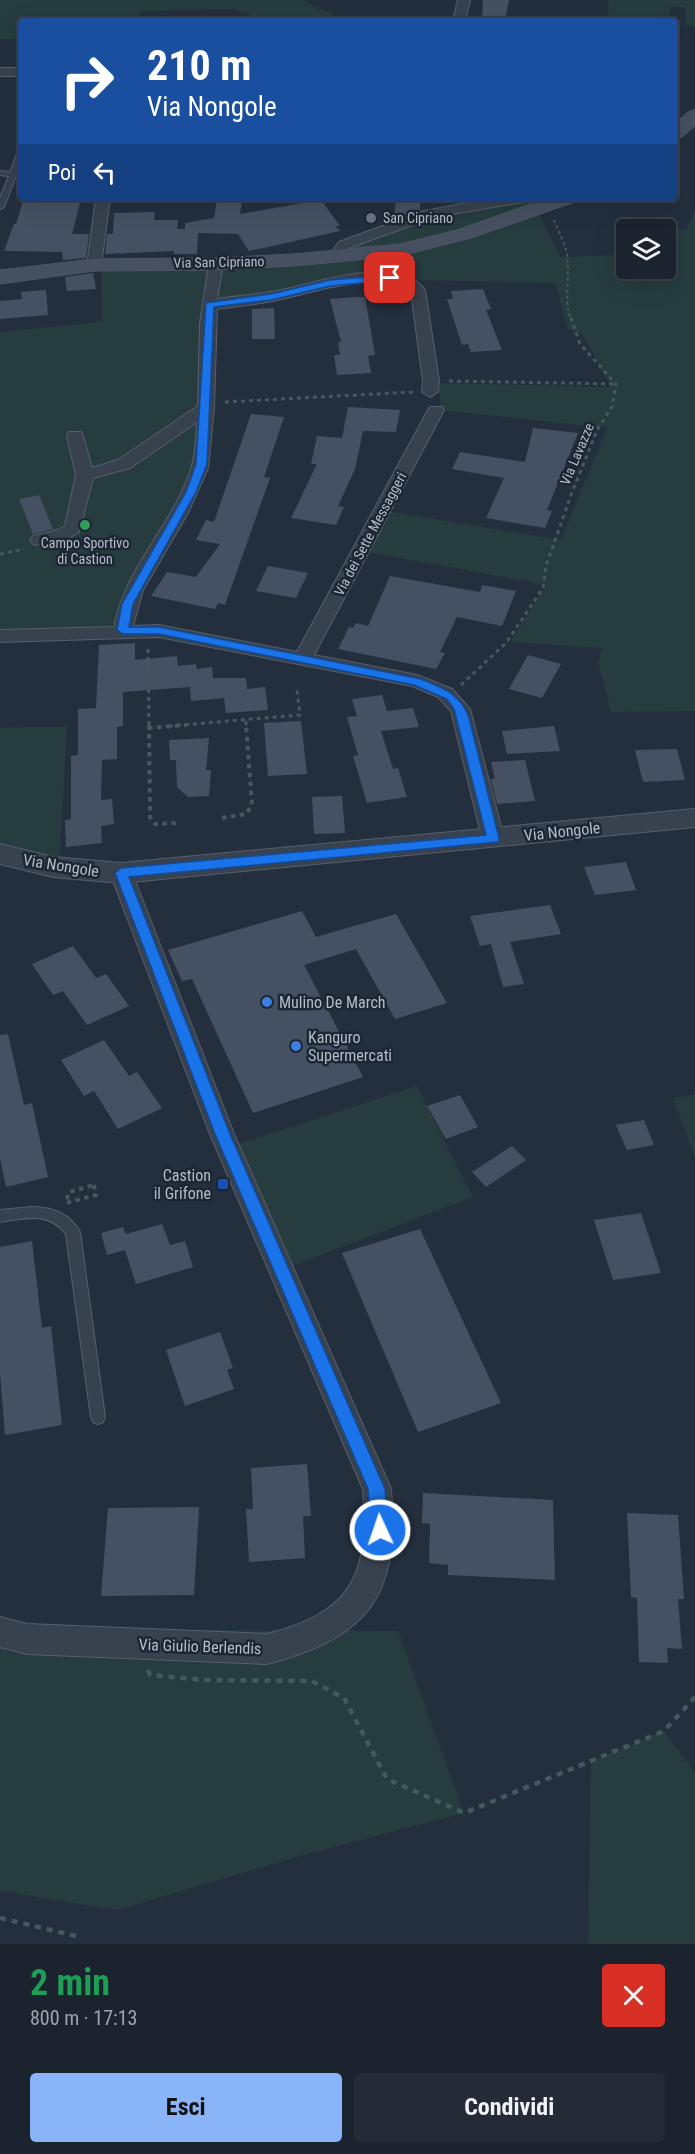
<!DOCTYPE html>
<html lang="it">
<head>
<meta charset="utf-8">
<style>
	:root { --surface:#1b232e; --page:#242b36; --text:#f1f3f6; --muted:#a0a4aa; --line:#39404a; --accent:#8ab4f8 }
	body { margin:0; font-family:"Roboto Condensed",sans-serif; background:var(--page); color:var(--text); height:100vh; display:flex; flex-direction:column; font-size:22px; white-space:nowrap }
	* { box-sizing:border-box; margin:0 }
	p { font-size:20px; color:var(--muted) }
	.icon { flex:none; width:33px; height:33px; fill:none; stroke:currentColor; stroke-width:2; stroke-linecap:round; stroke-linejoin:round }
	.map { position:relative; height:1944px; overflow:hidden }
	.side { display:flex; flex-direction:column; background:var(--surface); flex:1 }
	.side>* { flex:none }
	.guide { position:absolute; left:18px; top:18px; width:660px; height:183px; border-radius:6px; box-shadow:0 6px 24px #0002,0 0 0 2px var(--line); background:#1a4fa0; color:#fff; overflow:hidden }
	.tools { position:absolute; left:616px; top:219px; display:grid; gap:12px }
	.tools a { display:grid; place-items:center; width:60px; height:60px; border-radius:6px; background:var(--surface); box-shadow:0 6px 24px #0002,0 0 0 2px var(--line); font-size:30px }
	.pin { position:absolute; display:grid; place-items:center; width:51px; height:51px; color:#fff; margin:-26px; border-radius:12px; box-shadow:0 3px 9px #0006 }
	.me { position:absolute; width:66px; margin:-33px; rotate:357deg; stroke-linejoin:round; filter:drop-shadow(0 0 4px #0008) }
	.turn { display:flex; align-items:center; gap:21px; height:126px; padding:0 30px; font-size:27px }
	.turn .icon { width:78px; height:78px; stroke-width:2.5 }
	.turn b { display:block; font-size:42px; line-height:51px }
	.then { display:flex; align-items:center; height:57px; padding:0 30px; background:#0003; gap:12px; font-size:22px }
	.round { display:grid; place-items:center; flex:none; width:63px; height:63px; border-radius:6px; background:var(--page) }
	.head { display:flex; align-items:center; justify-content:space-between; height:102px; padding:0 30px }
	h1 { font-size:36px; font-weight:700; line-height:45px; color:#1e9e55 }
	.primary-button { display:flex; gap:12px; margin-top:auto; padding:12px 30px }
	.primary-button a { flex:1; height:69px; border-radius:6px; background:var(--accent); color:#111; font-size:24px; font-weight:700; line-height:69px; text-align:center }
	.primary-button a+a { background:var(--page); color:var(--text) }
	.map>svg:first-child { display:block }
</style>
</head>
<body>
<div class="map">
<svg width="695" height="1944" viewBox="0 0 695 1944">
	<rect width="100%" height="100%" fill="#242f3e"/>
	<!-- green -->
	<g fill="#263c3f" fill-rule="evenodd">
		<path d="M0,0h304l13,9 15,3 -2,9h-68l-26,-12 -95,2 -2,10h-118v18h-20l-1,2z"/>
		<path d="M609,0h86v27l-9,-2 -1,-18h-14l-3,14h-61z"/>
		<path d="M519,201l15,3 26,53 63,-2 1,-29 62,4 9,-19v500l-84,1 -13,-49 4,-15 -92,-6 36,-57 -189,-35 24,-40 180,30 46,-112 -167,-18v-27l171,4 -28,-52 -15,-6 -13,-46 -192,-4 -152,25 -7,161 -77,139 -16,23 -77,12 -34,2v-309l102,-10 -1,-61 203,-6 45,-5 -1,-2 80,-31zM627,230h39v38h-39z"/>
		<path d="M27,727h40l-8,142 -59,-19v-122z"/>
		<path d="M417,1086l56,111 -189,72 -58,-121z"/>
		<path d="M695,1094v64l-22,-60z"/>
		<path d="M0,1629l398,2 66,182 -157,41 -190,56 -117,-19z"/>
		<path d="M664,1731l31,42v171h-107l3,-183z"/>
	</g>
	<!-- building -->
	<g fill="#455162">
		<path d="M483,0h26l-4,21h-23z"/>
		<path d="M24,198l54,2 -1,2 3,1 -8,31h17l-3,24 -23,2 -1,-8 -58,-1 10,-27h2z"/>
		<path d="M396,198h24v12l-26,9z"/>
		<path d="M217,200h25l-2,14 81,-14 19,26h-5l5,5 -91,20 -11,-17 -40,-1 -1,21h-23v-3l-69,3 2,-20h6l1,-21 41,-1 -1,8h24l-1,9h8v-6l29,-5z"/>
		<path d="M93,273l3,16 -29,2 -2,-14z"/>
		<path d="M483,289l8,20 -5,1 16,40 -31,2 -3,-8 -6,1 -15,-46h6l-2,-8z"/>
		<path d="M46,290l2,25 -48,4v-18l22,-2 -1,-7z"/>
		<path d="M356,297h9l10,58 -7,1 3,17 -34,2 -3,-20h6l-2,-13h3l-11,-43z"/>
		<path d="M274,308l1,31h-23v-30z"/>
		<path d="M348,407l52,3 -4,22 -33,-1 -8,38 -17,37 6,1 -8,18 -45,-7 26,-54h-6l6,-28 25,2z"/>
		<path d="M251,414l33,3 -20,60 6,1 -45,127 -7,-2 -3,6 -64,-13 16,-24 29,5 24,-33 -24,-4 10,-20 8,2z"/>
		<path d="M533,428l45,5 -31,77 5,1 -7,17 -59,-10 18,-40 -52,-9 8,-17 65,10z"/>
		<path d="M39,495l14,34 -20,5 -14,-35z"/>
		<path d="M268,566l40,7 -12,25 -40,-7z"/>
		<path d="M390,576l90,16 2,-7 34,6 -14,35 -45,-9 -17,35 5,1 -9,16 -98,-20 11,-22 4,1 3,-5 12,3z"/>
		<path d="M135,643v17l42,-4 1,10 18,-2 1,5 15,-2 1,11h33l1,11 18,-2 3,23 -42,3 -2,-15 -33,3 -1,-14 -67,5v34l-6,1v32l-15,1 -1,40 11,-1 2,25 -13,2 1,17 -36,4 -1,-27 6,-1v-63l7,-1v-46l18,-1 3,-63z"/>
		<path d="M528,655l33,9 -19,34 -33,-9z"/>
		<path d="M382,695l5,16 26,-3 6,19 -38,4 12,38 5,-1 9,29 -40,6 -14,-47 5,-1 -11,-38 10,-1 -5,-17z"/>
		<path d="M301,721l6,53 -39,2 -4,-53z"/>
		<path d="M554,726l6,25 -53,3 -5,-23z"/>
		<path d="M209,738l-3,32h5l-2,26 -21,1 -11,-10 -1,-27h-6l-1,-20z"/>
		<path d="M677,749l8,31 -42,2 -8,-32z"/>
		<path d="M525,760l10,41 -38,3 -6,-25h4l-4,-17z"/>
		<path d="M342,796l3,37 -31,1 -2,-37z"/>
		<path d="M626,862l10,28 -41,5 -11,-28z"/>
		<path d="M550,905l11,29 -51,8 14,42 -21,3 -12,-43 -11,2 -10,-30z"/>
		<path d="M302,911l14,26 80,-23 51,89 -52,16 -39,-70 -52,16 59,112 -110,36 -61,-134 -10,2 -14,-31z"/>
		<path d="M73,946l23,32 10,-4 23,32 -42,19 -24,-34 -10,4 -21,-31z"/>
		<path d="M8,1034l16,71 8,-2 16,74 -42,10 -6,-29v-123z"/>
		<path d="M104,1040l25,36 8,-4 25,36 -44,21 -24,-38 -10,5 -23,-36z"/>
		<path d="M460,1095l18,32 -32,12 -19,-33z"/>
		<path d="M644,1120l10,25 -27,5 -11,-25z"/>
		<path d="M512,1146l14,14 -40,27 -14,-15z"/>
		<path d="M641,1213l20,60 -48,7 -19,-60z"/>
		<path d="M162,1224l8,21 15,-4 8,26 -57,17 -11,-34 -18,5 -6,-22 22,-6 3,7z"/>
		<path d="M420,1229l81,174 -83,29 -76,-179z"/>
		<path d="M32,1241l10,87 9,-2 11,99 -57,10 -5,-62v-126z"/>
		<path d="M220,1332l13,36 -6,2 7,19 -49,17 -19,-56z"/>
		<path d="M307,1464l4,52h-8l2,42 -56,4 -3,-53h7l-2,-41z"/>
		<path d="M423,1493l130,7 2,80 -107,-5v-10l-19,-2 1,-39 -8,-1z"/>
		<path d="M199,1507l-5,88 -93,1 7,-88z"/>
		<path d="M627,1513l51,2 6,84h-6l4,50 -15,-1 1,15 -29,-1 -2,-64 -6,-1z"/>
	</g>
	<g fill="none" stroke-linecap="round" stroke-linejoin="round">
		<defs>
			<g id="service">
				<path d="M18,151h3v11l-4,10h4v4h-5l-12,31 -4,2v-11l9,-22 -9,-1v-4l10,1z"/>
				<path d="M31,1207c20,0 39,6 49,25l25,185 -2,5 -5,2 -5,-2 -2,-5 -25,-183c-18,-23 -40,-16 -66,-12v-12z"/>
			</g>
			<g id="minor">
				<path d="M458,0h12l-5,21h-12z"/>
				<rect x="0" y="68" width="21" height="8"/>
				<path d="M96,198h14l-9,67 -7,4 -7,-4z"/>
				<path d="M494,198h36l-7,4 -89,15 -85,31 3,8 -2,3h-10l-6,-10 5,-7 85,-31z"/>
				<path d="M216,260l7,4 -6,35c22,-3 44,-5 65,-9 37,-8 116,-36 143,0l14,91 -1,11 -8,5 -8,-5 1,-11 -12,-89c-33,-24 -93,0 -130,7 -21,5 -43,7 -64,10l-3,99 -6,60 -20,45 -45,77 -10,36 26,-1 138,27 131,-242 2,-3h12l2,3 -130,245 103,20 35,14 18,20 34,129 -4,5 -7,2 -7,-2 -4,-5 -31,-127 -13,-14 -26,-11 -253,-49 -159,5v-12l114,-3c11,-59 57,-100 76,-155 6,-16 6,-34 7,-50l-67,46 -37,10 -14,54c-12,8 -32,15 -46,12l-3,-4 3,-4 25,-6 7,-4 11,-51 -9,-39 2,-4h12l2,4 9,32 26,-8 80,-54 2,-83 9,-59z"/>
				<path d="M121,865l8,3 3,5 102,261 157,355c9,106 -21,148 -124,175l-240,-10 -27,-7v-30l27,7 240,10c87,-22 102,-60 96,-145l-153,-355 -100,-261 3,-5z"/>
			</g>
			<path id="tertiary" d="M695,809v18l-574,56 -68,-6 -53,-13v-20l53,13 68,6z"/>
			<g id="secondary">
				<path d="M695,110v16l-13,11 -7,2v-16l13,-11z"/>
				<path d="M548,198h30l-3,4 -104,36 -71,18 -107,10 -77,4 -122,1 -94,13v-14l94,-11 122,-1 77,-4 107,-10 57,-14z"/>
			</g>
		</defs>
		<!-- service casing -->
		<use href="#service" stroke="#565f6c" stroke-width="2"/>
		<!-- minor casing -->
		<use href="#minor" stroke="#565f6c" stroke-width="2"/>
		<!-- tertiary casing -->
		<use href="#tertiary" stroke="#565f6c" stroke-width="2"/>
		<!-- secondary casing -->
		<use href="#secondary" stroke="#565f6c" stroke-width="1"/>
		<!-- path-far3 -->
		<path stroke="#44595c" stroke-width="2" stroke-dasharray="3 3" stroke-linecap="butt" d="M554,220c4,11 12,24 13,36 3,19 -3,44 3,61"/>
		<!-- path-far2 -->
		<g stroke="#44595c" stroke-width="3" stroke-dasharray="4 4" stroke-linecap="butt">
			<path d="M449,381l167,3"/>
			<path d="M225,402l188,-10"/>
			<path d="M0,554l24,-5"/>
			<path d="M148,649l1,77"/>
			<path d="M461,685l45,-42 37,-55 3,-22 25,-71 26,-65 15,-23 4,-23 -36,-40 -10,-29"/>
			<path d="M246,721v5"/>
			<path d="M169,726l131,-11 -3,-25"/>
		</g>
		<!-- path-far1 -->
		<g stroke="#44595c" stroke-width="4" stroke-dasharray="4.5 4.5" stroke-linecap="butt">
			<path d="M149,725l1,92 5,7 24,-1"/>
			<path d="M148,728l39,-3"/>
			<path d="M222,818l24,-4 6,-9 -6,-80"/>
			<path d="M94,1185l2,10 -30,8 3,-11z"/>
		</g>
		<!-- path -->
		<g stroke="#44595c" stroke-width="4.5" stroke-dasharray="6 6" stroke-linecap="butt">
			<path d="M148,1670l2,5 55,5 107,1 32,17 43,81 77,34 200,-82 31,-34"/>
			<path d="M0,1918l76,18"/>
		</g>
		<!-- service -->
		<use href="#service" fill="#38414e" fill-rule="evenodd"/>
		<!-- minor -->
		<use href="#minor" fill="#38414e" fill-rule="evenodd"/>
		<!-- tertiary -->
		<use href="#tertiary" fill="#38414e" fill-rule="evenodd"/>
		<!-- secondary -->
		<use href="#secondary" fill="#465061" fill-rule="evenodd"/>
	</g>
	<!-- route -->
	<path fill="#1a73e8" stroke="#114b97" stroke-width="1.5" d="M390,275l3,1v4l-63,6 -59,14 -57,7 -7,157 -11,28 -63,112 -4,23h30l262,52c22,9 40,15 48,39l30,120 -1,4 -369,35 101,257 155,355 3,41 -2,6 -6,2 -6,-2 -3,-6 -3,-41 -153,-355 -100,-261 6,-5 365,-33 -32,-126 -7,-10 -33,-14 -255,-51h-36l-6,-4 5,-26 64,-112 10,-28 10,-161 65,-9 59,-14z"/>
	<!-- markers -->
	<circle fill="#6b7280" stroke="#1d2633" stroke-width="2" cx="371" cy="218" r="6"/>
	<circle fill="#2e9e5b" stroke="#1d2633" stroke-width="2" cx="85" cy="525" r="6"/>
	<g fill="#3f7fe0" stroke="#1d2633" stroke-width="2">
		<circle cx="267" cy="1002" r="6"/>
		<circle cx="296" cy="1046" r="6"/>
	</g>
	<rect fill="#1a4fb4" stroke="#1d2633" stroke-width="2" x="217" y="1178" width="12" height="12" rx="3"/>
	<g text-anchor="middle" stroke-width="5" stroke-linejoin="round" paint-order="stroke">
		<!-- far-poi labels -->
		<g font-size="14" fill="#b4bcc9" stroke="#1d2633" text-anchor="start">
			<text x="383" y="223">San Cipriano</text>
			<text x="85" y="548" text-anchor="middle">Campo Sportivo<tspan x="85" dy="16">di Castion</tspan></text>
		</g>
		<!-- far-street labels -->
		<g font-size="14" fill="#b4bcc9" stroke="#1d2633">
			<text transform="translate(219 262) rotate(-1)" y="5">Via San Cipriano</text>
			<text transform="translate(577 454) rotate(-67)" y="5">Via Lavazze</text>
			<text transform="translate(370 534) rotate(-62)" y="5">Via dei Sette Messaggeri</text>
		</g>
		<!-- street labels -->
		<g font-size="16" fill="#b4bcc9" stroke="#1d2633">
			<text transform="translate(562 831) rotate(-6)" y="6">Via Nongole</text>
			<text transform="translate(61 865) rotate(9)" y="6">Via Nongole</text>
			<text transform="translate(200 1646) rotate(2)" y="6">Via Giulio Berlendis</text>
		</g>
		<!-- poi labels -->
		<g font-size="16" fill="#b4bcc9" stroke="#1d2633" text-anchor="start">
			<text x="279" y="1008">Mulino De March</text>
			<text x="308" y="1043">Kanguro<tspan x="308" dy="18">Supermercati</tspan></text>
			<text x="211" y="1181" text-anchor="end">Castion<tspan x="211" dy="18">il Grifone</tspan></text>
		</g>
	</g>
</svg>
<div class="tools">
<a><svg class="icon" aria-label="layers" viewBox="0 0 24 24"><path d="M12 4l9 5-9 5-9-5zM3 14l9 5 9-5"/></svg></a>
</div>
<div class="pin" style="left:390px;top:278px;background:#d93025"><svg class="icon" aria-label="arrive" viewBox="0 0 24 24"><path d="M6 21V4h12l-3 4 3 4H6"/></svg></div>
<svg class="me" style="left:380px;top:1530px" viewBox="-20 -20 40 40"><circle r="17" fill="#1a73e8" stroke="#fff" stroke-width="3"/><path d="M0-11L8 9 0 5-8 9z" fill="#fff"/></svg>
<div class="guide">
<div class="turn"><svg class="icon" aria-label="right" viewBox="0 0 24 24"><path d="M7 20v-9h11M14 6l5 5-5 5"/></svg><div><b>210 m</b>Via Nongole</div></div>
<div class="then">Poi<svg class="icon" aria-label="left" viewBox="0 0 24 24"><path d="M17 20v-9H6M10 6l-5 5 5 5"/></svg></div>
</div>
</div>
<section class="side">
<div class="head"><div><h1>2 min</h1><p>800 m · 17:13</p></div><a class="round" style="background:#d93025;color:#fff"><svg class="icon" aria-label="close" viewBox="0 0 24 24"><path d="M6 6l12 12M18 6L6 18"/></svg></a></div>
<div class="primary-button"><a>Esci</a><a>Condividi</a></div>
</section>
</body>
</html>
